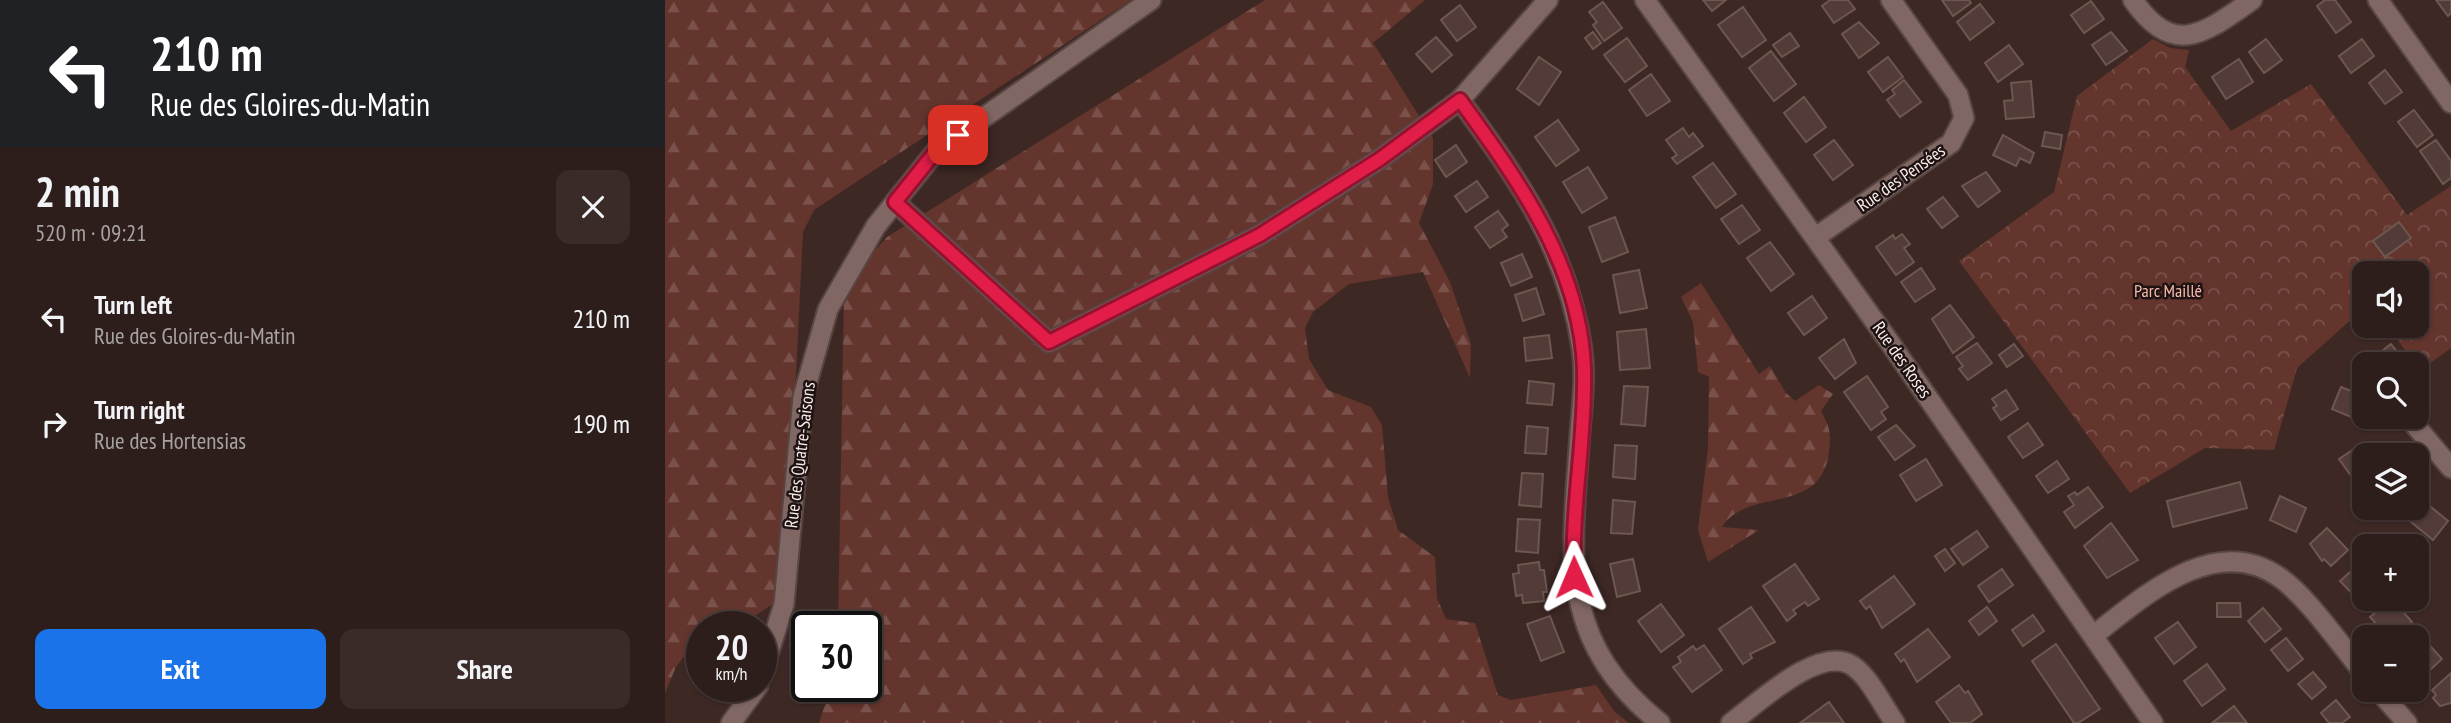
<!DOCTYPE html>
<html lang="en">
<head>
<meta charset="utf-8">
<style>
	:root { --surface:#2e1e1b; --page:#3a2b28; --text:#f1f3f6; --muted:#a7a2a3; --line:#493c3a; --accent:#1a73e8 }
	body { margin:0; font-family:"PT Sans Narrow",sans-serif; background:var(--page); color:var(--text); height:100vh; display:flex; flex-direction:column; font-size:26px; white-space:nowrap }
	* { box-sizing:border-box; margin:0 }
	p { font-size:23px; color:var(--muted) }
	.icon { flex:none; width:38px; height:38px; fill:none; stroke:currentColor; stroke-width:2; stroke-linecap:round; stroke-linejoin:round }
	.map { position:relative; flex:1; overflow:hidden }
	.panel { display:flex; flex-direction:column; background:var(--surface); width:665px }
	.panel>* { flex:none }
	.hud { background:#202124; color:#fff; overflow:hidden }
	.tools { position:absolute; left:1687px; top:261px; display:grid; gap:14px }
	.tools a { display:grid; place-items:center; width:77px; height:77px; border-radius:14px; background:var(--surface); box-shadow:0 2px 5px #0004,0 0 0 2px var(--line); font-size:35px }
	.speed { position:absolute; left:21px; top:611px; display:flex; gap:14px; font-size:35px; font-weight:700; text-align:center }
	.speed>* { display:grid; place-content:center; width:91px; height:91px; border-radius:50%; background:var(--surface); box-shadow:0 2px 5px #0004,0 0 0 2px var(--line); line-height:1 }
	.speed small { font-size:18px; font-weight:400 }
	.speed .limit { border:4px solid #111; border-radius:10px; background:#fff; color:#111 }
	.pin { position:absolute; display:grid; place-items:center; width:60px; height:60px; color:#fff; margin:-30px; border-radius:14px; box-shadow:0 4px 10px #0006 }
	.me { position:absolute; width:77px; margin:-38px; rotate:359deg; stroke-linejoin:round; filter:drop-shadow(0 0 5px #0008) }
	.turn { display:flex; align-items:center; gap:24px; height:147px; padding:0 35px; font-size:32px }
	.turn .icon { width:91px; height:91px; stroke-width:2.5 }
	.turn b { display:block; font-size:49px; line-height:60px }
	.round { display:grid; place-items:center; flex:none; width:74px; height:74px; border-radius:14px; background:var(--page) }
	.headline { display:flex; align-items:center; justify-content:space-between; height:119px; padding:0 35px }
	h1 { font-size:42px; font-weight:700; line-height:52px }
	.primary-button { display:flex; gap:14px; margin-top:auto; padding:14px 35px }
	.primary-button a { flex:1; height:80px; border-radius:14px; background:var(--accent); color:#fff; font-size:28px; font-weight:700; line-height:80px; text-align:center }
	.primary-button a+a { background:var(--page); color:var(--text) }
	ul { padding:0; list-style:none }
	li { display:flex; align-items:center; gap:21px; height:105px; padding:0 35px }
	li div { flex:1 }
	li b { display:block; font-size:26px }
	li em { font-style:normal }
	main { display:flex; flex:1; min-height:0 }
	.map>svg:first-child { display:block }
</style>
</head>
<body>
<main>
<section class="panel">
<div class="hud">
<div class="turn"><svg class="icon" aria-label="left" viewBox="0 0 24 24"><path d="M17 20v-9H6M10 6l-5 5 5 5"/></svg><div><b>210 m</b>Rue des Gloires-du-Matin</div></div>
</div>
<div class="headline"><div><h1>2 min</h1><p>520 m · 09:21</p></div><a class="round"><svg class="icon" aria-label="close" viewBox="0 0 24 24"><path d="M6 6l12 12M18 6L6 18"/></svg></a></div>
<ul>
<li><svg class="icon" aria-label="left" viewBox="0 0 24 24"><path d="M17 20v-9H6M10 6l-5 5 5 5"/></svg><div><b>Turn left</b><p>Rue des Gloires-du-Matin</p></div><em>210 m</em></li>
<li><svg class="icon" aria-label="right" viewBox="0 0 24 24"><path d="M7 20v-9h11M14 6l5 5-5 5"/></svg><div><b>Turn right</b><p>Rue des Hortensias</p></div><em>190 m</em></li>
</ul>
<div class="primary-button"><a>Exit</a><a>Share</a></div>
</section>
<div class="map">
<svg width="1786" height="723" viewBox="0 0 1786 723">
	<defs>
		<pattern id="forest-firs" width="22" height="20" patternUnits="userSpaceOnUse" patternTransform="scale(1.75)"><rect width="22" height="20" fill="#63352d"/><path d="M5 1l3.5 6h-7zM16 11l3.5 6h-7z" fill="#7a524b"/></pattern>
		<pattern id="park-crowns" width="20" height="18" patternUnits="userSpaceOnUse" patternTransform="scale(1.75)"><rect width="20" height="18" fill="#63352d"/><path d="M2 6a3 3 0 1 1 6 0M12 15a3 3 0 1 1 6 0" fill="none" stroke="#7a524b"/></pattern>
	</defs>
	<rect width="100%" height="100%" fill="#3d2824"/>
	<!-- forest -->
	<g fill="url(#forest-firs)">
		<path d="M0,0h466l-317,210 -11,22 -18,364 -40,26 2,4h-45v27l-14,-2 -12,16 -11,26z"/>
		<path d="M600,0h160l-52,43 60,95v46l-14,39 31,59 21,62 -1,34 -47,-106 -74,12 -36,28 -8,16 4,31 19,31 43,17 11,18 6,72 10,33 37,27 2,41 9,21 29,4 23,72 13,5 85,-15 18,26 15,12h-810l12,-37h35v-60h-28l6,-332 19,-30 24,-27z"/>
		<path d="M1036,283l58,91 11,-8 16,27 9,8 24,-16 14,9 -12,17c9,16 10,22 8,41 -8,65 -81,34 -107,75l37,3 -51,32 -10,-32 10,-82 1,-71 -11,-5 -5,-50 -12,-25z"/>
	</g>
	<!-- park -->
	<path fill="url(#park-crowns)" d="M1488,39l17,9 19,2 -4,17 46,64 80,-47 96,131 44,-29v162l-30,22 -35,-44h31v-53h-53v35l-67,60 -23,82 -69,-2 -75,45 -171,-232 95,-69 23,-96z"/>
	<!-- building -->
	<g fill="#533c38" stroke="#6e5651" stroke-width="2">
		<path d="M1038,0h23l-14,11z"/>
		<path d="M1165,0h18l7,9 -21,14 -12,-17z"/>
		<path d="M1277,0h27l2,3 -18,13z"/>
		<path d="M1660,0h10l16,22 -15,11 -19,-27z"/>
		<path d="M1771,0h15v13l-3,3z"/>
		<path d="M1426,1l13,18 -20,14 -13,-18z"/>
		<path d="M938,2l19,26 -18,13 -11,-16 4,-3 -8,-10z"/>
		<path d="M1315,4l14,18 -24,18 -13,-18z"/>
		<path d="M795,5l16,22 -19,14 -16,-21z"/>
		<path d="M1078,7l23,33 -24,17 -24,-32z"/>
		<path d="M1194,22l20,21 -20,15 -17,-24z"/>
		<path d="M928,32l8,11 -8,6 -8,-11z"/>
		<path d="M1446,32l16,19 -21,14 -14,-20z"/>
		<path d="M1125,33l9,13 -17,11 -9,-12z"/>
		<path d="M771,37l16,18 -20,17 -16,-18z"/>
		<path d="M962,38l20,28 -22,16 -21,-27z"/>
		<path d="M1601,39l16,21 -18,13 -15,-21z"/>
		<path d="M1697,39l12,17 -23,17 -12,-17z"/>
		<path d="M1344,45l14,19 -25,18 -13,-19z"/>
		<path d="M1106,51l25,33 -22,17 -25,-33z"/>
		<path d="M874,57l22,15 -22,33 -22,-16z"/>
		<path d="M1223,57l15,20 -20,15 -15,-20z"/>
		<path d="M1574,59l14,23 -27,17 -14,-22z"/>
		<path d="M1720,70l17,22 -17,12 -16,-21z"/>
		<path d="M986,74l19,27 -23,15 -18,-26z"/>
		<path d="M1239,80l17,22 -21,15 -13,-17 8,-6 -3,-4z"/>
		<path d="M1366,81l3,36 -28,2 -2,-18 9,-1 -2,-17z"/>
		<path d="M1139,97l22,30 -20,15 -22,-29z"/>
		<path d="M1749,110l19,25 -16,12 -19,-25z"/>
		<path d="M893,120l21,30 -23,16 -21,-29z"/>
		<path d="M1018,128l6,9 4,-4 10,13 -26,18 -5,-6 5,-3 -11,-15z"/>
		<path d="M1380,132l17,3 -2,14 -18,-3z"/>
		<path d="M1338,135l31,18 -4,10 -10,-5 -4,8 -23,-11z"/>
		<path d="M1169,140l19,25 -20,15 -19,-25z"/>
		<path d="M1771,140l15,21v17l-8,6 -23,-33z"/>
		<path d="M791,145l11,17 -21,15 -11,-17z"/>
		<path d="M1048,163l23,31 -20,14 -23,-31z"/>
		<path d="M923,167l19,31 -25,15 -19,-31z"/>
		<path d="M1321,172l14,19 -22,16 -16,-21z"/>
		<path d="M812,181l11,16 -22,15 -11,-16z"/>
		<path d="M1278,197l15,19 -16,12 -15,-19z"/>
		<path d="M1077,205l18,25 -21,14 -18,-25z"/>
		<path d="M833,211l10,14 -6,5 5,7 -17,11 -15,-21z"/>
		<path d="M950,217l13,35 -26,10 -13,-35z"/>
		<path d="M1734,222l12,16 -26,19 -12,-16z"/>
		<path d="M1237,234l8,10 -6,4 10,14 -18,13 -20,-28 17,-12 2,4z"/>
		<path d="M1105,242l24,32 -23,17 -24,-33z"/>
		<path d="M857,254l10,23 -21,9 -10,-23z"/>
		<path d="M1256,268l14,21 -20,13 -14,-20z"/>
		<path d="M974,270l8,38 -27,5 -7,-38z"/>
		<path d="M871,288l8,26 -21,7 -8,-26z"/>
		<path d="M1147,296l15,22 -23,17 -16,-22z"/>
		<path d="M1285,305l24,32 -21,16 -21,-34z"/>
		<path d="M981,329l4,39 -30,2 -3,-38z"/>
		<path d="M884,335l3,23 -26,3 -2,-23z"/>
		<path d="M1179,339l12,24 -21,16 -16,-21z"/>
		<path d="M1312,343l15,20 -24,17 -9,-11 4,-3 -7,-9z"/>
		<path d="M1349,344l9,12 -16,11 -8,-12z"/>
		<path d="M1726,344l14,18 -33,2 -3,-3z"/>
		<path d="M1202,376l21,31 -7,5 5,7 -15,11 -27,-38z"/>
		<path d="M864,381l25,3 -2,21 -25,-2z"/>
		<path d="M959,386l24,1 -3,39 -24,-2z"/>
		<path d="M1676,387l15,6 2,-4 6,3v15l-6,13 -26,-11z"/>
		<path d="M1341,390l12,19 -17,11 -8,-12 4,-2 -5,-7z"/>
		<path d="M1363,423l15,22 -20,13 -15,-21z"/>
		<path d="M1231,425l19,21 -20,14 -17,-23z"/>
		<path d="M862,426l21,2 -2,26 -21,-1z"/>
		<path d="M1698,443l8,12h-7v17l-10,8 -15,-21z"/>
		<path d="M950,445l22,1 -2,33 -22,-2z"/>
		<path d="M1261,459l16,26 -26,16 -16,-26z"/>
		<path d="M1392,461l12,18 -21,14 -12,-17z"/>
		<path d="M857,473l21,1 -2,33 -22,-2z"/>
		<path d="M1575,482l7,26 -74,19 -6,-26z"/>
		<path d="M1423,487l15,20 -28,21 -11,-16 10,-7 -6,-9 7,-4 2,3z"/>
		<path d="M1615,496l26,12 -10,24 -26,-12z"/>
		<path d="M1755,498l28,23 -15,19 -28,-23 12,-9z"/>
		<path d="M948,500l22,2 -3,32 -21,-1z"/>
		<path d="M853,519l22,1 -2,33 -22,-2z"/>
		<path d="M1446,523l27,37 -31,18 -23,-32z"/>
		<path d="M1662,528l21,22 -17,16 -7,-7 -2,2 -12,-17z"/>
		<path d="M1312,531l11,16 -25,18 -12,-16z"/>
		<path d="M1280,549l10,14 -10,8 -10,-15z"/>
		<path d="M968,559l7,32 -23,6 -7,-33z"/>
		<path d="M874,562l1,8h4l3,22h-4l1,9 -21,2 -1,-8 -6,1 -3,-22 6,-1 -1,-8z"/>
		<path d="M1130,564l24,35 -11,7 -3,-4 -12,8 3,4 -9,7 -24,-35z"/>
		<path d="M1694,564l5,7 2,27 -5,5 -21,-22z"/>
		<path d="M1337,569l11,16 -24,17 -11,-16z"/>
		<path d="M1229,576l21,28 -33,24 -12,-22 -4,3 -6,-8z"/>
		<path d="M1727,599l20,23 -17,15h-7l-18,-20z"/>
		<path d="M1552,603h23l1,14h-24z"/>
		<path d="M996,604l23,31 -23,17 -23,-31z"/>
		<path d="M1086,607l24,35 -25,12 2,4 -9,6 -24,-35z"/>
		<path d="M1322,607l10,14 -18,14 -10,-14z"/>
		<path d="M1598,608l18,21 -16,13 -17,-21z"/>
		<path d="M1368,615l11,16 -21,15 -11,-16z"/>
		<path d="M885,616l14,36 -23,9 -14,-37z"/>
		<path d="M1513,622l18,25 -22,17 -19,-26z"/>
		<path d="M1263,629l22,28 -33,25 -13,-23 -3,3 -6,-8z"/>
		<path d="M1757,637l20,22 -22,20 -3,-4v-34z"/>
		<path d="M1621,638l17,21 -15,12 -17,-21z"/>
		<path d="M1391,644l44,65 -22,14h-4l-42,-62z"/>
		<path d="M1039,645l18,25 -30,22 -19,-25 8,-5 -3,-5 15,-11 3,4z"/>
		<path d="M1542,664l18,25 -23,17 -18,-25z"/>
		<path d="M1648,672l13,15 -14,12 -14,-15z"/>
		<path d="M1786,673v30l-11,3 -7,-8 3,-3 -4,-5z"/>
		<path d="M1294,685l6,8 3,-2 14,23 -12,9h-19l-15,-21z"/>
		<path d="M1671,700l14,17 -8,6h-13l-8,-10z"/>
		<path d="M1164,702l15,21h-44z"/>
		<path d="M1569,706l13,17h-35z"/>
	</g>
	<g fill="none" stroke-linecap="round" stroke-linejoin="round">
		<defs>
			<g id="minor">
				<path d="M980,0l243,340 265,383"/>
				<path d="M1468,0c41,59 72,33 119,0"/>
				<path d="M1713,0l73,103"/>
				<path d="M795,100c59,81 107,147 122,249 4,28 0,56 -2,84 -8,120 -25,205 80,290"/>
				<path d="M230,202l154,140 211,-107 120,-76 80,-59 88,-100"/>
				<path d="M1151,237l135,-94 13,-25 -6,-23 -67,-95"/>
				<path d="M1749,424l37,44"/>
				<path d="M1429,635c49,-38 120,-103 185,-58 28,19 62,69 85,96"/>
				<path d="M96,677l23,-73 19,-207 25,-88 48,-83 60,-75 215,-151"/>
				<path d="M1713,690l29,33"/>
				<path d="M66,723l27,-37"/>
				<path d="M1066,723c26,-19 89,-80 122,-57 17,12 30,40 42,57"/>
			</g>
		</defs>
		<!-- minor casing -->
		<use href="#minor" stroke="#574542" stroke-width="23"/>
		<!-- minor -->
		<use href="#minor" stroke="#806763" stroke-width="19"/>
	</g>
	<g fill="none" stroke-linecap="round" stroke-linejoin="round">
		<defs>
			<path id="route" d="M293,135l-22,16 -41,51 154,140 211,-107 120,-76 80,-59c58,80 120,165 124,268 2,70 -13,139 -10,209"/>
		</defs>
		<!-- route casing -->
		<use href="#route" stroke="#92132f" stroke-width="18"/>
		<!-- route -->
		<use href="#route" stroke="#e11d48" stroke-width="12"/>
	</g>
	<g text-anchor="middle" stroke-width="5" stroke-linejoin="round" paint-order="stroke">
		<!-- street labels -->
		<g font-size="18" fill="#fbece9" stroke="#1d1312">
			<text transform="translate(1236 178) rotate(-35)" y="6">Rue des Pensées</text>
			<text transform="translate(1237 360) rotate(55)" y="6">Rue des Roses</text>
			<text transform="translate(135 455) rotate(-83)" y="6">Rue des Quatre-Saisons</text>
		</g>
		<!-- park labels -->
		<g font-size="18" fill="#fab7ab" stroke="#1d1312">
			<text x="1503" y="297">Parc Maillé</text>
		</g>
	</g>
</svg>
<div class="tools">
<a><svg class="icon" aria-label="sound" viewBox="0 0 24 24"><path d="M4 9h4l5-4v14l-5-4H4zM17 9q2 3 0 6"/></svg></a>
<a><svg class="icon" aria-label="search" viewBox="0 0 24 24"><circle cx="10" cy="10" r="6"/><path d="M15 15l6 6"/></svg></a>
<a><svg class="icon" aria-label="layers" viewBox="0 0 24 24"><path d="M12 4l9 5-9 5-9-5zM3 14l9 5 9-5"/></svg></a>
<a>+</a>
<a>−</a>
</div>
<div class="speed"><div>20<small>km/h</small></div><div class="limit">30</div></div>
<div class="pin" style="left:293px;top:135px;background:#d93025"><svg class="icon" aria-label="arrive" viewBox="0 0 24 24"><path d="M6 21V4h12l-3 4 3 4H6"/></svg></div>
<svg class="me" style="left:909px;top:577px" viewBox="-20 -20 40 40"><path d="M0-17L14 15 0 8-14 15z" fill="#e11d48" stroke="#fff" stroke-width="4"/></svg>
</div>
</main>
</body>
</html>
